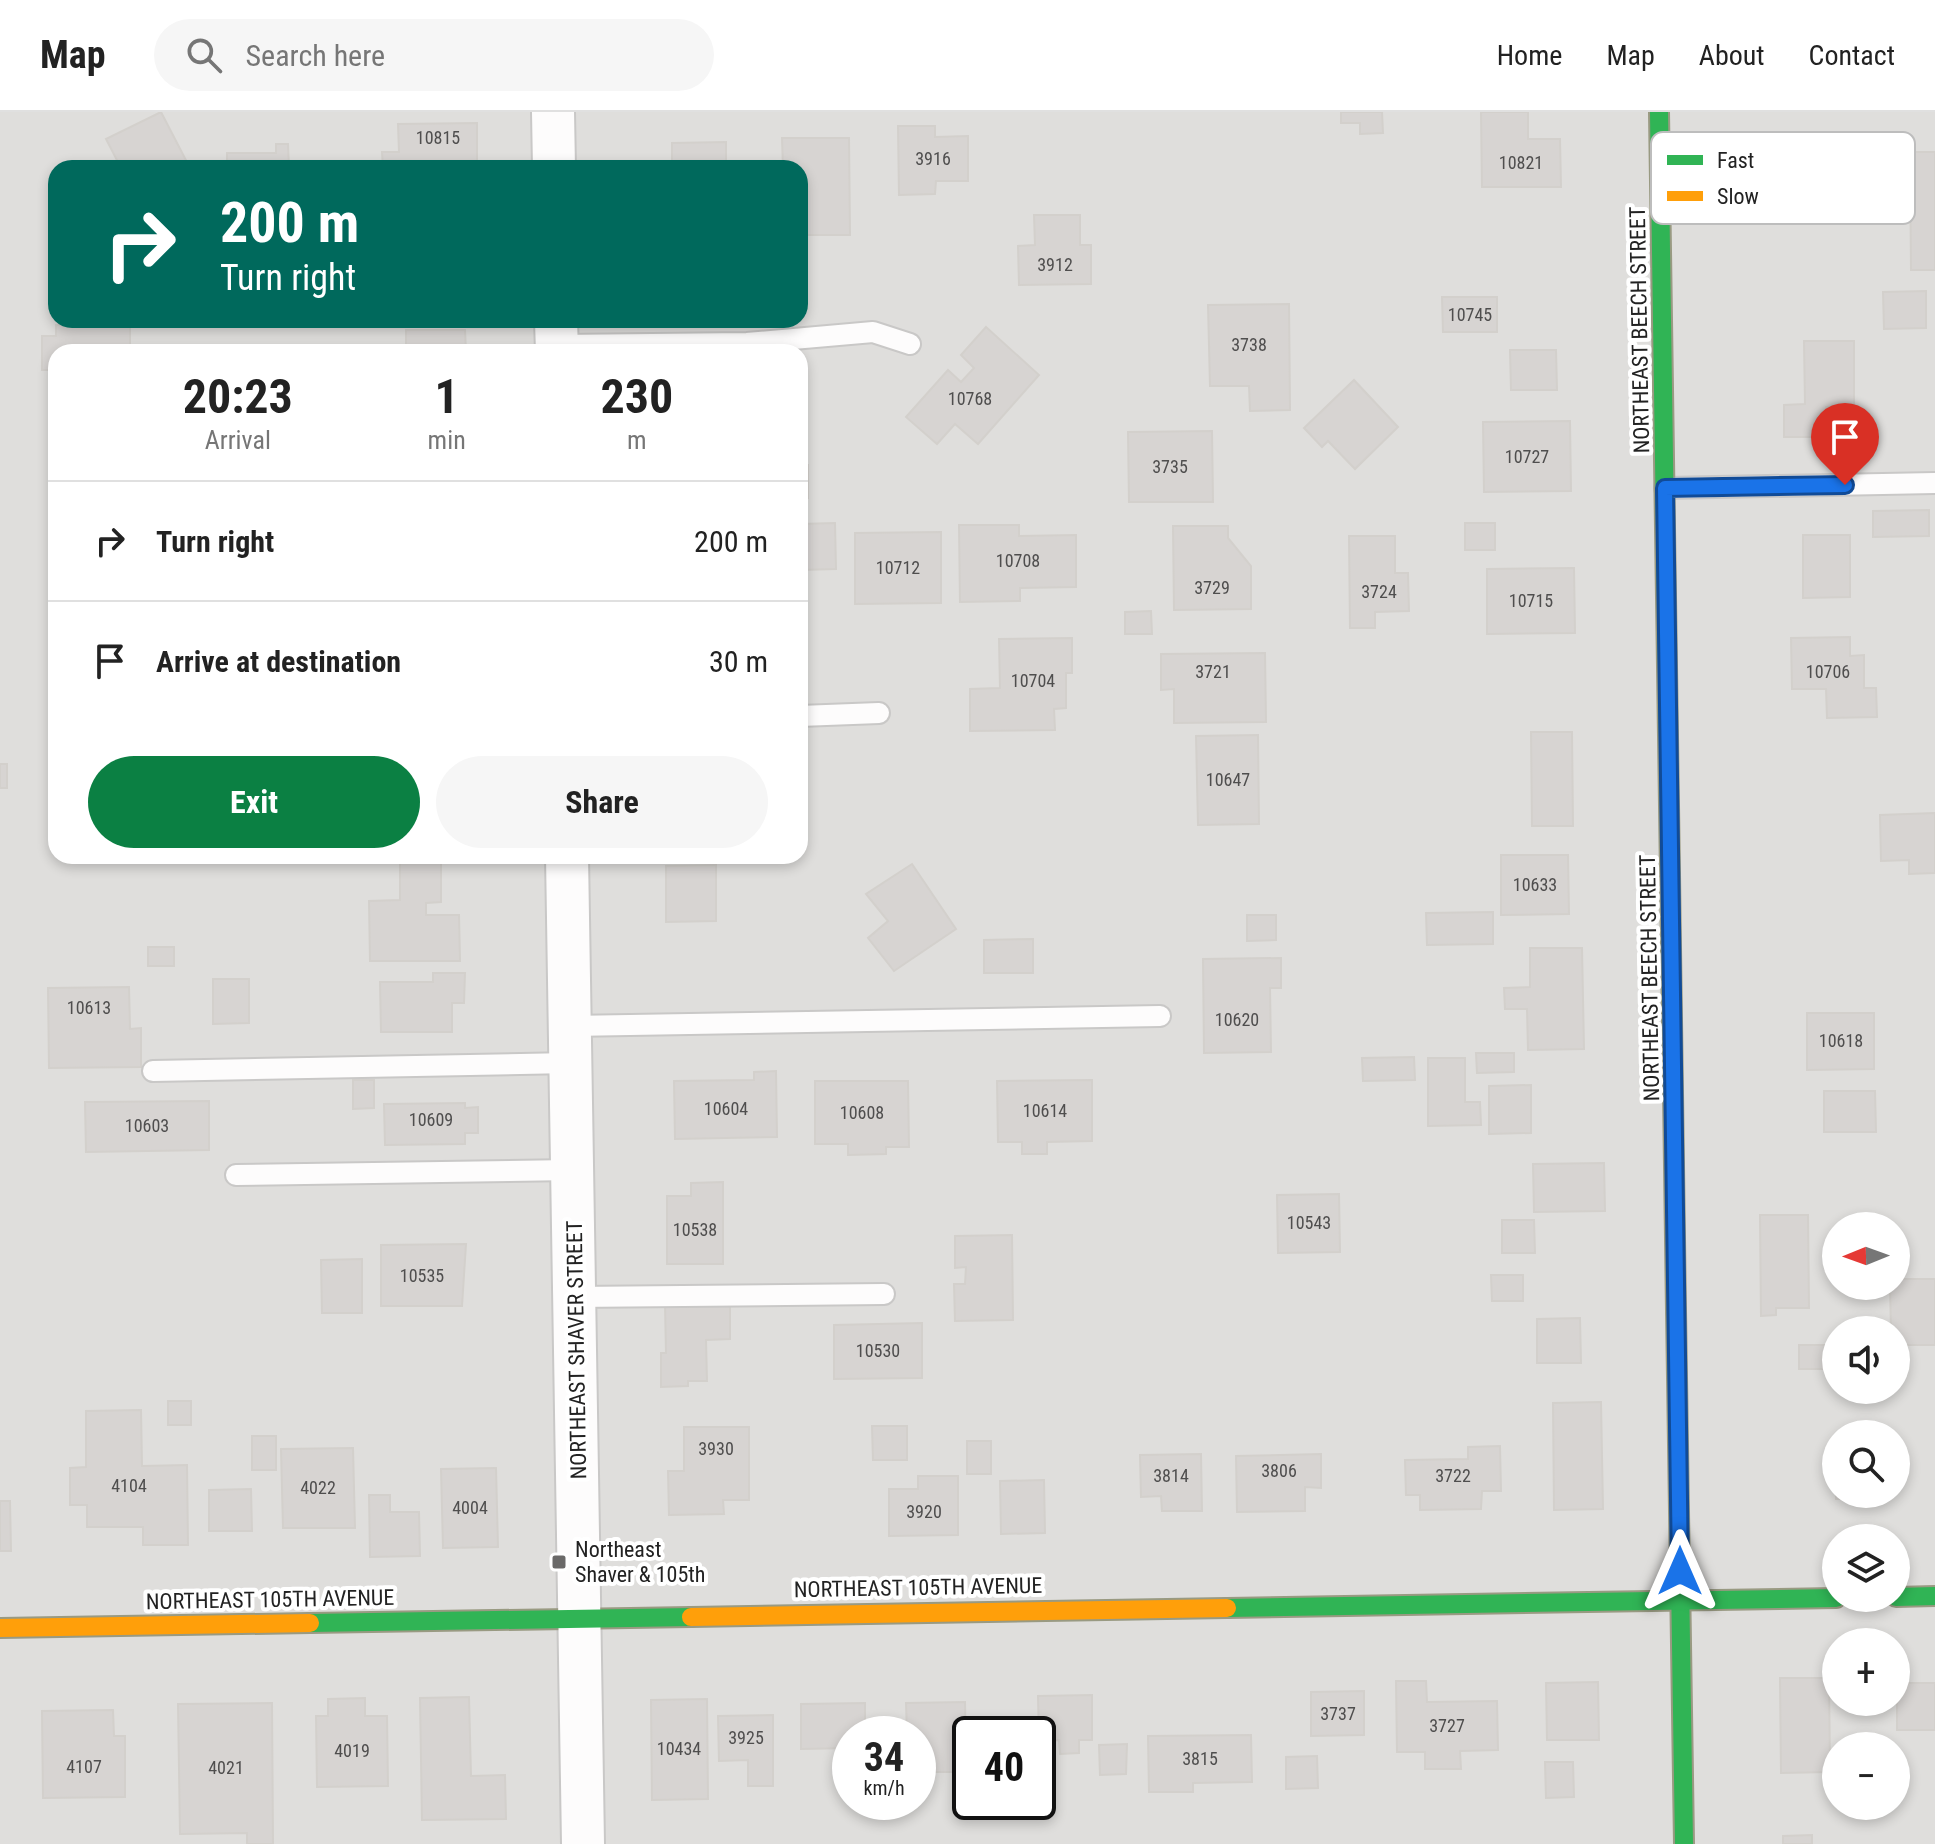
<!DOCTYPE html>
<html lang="en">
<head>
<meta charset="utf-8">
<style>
	:root { --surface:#fff; --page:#f6f6f6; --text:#222; --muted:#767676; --line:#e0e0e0; --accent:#0b8043 }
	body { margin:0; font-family:"Roboto Condensed",sans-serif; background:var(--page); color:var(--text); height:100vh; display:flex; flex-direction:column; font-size:30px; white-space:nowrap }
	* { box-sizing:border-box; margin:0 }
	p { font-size:26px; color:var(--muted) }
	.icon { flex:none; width:44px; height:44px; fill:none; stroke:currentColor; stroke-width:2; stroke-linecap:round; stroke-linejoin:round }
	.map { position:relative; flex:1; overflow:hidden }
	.drawer { position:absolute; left:48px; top:232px; width:760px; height:520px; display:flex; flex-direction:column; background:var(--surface); border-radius:24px; box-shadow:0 4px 12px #0003 }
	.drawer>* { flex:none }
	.hud { position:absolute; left:48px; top:48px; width:760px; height:168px; border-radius:24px; box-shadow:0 4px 12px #0003; background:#00695c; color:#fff; overflow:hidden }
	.needle { width:52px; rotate:269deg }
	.buttons { position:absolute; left:1822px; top:1100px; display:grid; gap:16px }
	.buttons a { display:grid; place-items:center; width:88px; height:88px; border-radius:50%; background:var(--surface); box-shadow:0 4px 12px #0003; font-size:40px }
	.speed { position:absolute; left:832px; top:1604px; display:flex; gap:16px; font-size:40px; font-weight:700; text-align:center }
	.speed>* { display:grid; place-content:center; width:104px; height:104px; border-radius:50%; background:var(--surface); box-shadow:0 4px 12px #0003; line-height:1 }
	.speed small { font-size:20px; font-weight:400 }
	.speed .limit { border:4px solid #111; border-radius:12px; background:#fff; color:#111 }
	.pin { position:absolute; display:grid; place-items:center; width:68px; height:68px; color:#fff; margin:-82px -34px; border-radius:50% 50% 50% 0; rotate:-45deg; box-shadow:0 0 8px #0007 }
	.pin .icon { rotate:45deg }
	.me { position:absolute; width:88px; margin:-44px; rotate:0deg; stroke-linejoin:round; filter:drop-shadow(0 0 6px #0008) }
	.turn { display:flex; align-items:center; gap:28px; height:168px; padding:0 40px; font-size:36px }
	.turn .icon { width:104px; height:104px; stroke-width:2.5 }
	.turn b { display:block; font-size:56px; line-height:68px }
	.eta { display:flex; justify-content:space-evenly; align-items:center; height:136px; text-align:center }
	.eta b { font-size:48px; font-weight:700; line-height:56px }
	.cta { display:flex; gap:16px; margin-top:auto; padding:16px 40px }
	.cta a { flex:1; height:92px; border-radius:48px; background:var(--accent); color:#fff; font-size:32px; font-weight:700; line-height:92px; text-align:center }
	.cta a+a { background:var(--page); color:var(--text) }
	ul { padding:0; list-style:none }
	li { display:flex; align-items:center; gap:24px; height:120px; padding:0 40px; border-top:2px solid var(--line) }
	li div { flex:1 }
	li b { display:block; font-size:30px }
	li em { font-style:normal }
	header { display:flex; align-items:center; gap:48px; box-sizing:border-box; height:112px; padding:0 40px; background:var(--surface); border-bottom:2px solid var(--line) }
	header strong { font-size:38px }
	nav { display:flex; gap:44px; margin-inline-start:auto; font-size:28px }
	.search { width:560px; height:72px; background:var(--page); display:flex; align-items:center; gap:20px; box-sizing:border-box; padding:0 28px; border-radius:44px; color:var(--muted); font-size:30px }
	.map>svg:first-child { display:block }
</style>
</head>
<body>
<header>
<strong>Map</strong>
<div class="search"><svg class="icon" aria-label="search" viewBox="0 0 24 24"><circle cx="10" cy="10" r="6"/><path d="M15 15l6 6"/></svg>Search here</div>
<nav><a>Home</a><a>Map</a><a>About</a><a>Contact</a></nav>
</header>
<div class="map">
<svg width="1935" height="1732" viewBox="0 0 1935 1732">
	<rect width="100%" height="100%" fill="#f0eeeb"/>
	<!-- residential -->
	<path fill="#dfdedc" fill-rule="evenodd" d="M0,0h1935v1732h-1935zM56,56h744v152h-744zM56,240h744v504h-744zM1836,1114h60v60h-60zM1836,1218h60v60h-60zM1836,1322h60v60h-60zM1836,1426h60v60h-60zM1836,1530h60v60h-60zM850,1622h68v68h-68zM970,1622h68v68h-68zM1836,1634h60v60h-60z"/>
	<!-- building -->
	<g fill="#d7d4d2" stroke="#d3d0cc" stroke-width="2">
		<path d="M161,0l29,56h-69l-15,-29z"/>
		<path d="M1341,0h41l1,21 -23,1v-11h-19z"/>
		<path d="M1481,0h47v27h32l1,48h-79z"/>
		<path d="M477,11v40h-41v5h-53l-1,-16h17l-1,-28z"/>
		<path d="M898,14h37v11l33,-1v45h-32l-1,13 -36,1z"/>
		<path d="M782,26h67l1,97h-50v-67h-17z"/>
		<path d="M726,30v26h-54v-25z"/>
		<path d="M276,32h12l1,24h-62v-15h49z"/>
		<path d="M1910,40h25v118h-24z"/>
		<path d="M1034,103h46v30h11v39l-72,1 -1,-39 17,-1z"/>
		<path d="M1926,179v37l-42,1 -1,-37z"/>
		<path d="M1442,185h55v35h-54z"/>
		<path d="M1289,192l1,106 -40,1 -1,-25h-39l-2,-81z"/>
		<path d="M130,212v28h-74v18h-14v-34h14v-11z"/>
		<path d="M986,215l53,48 -61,69 -23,-20 -18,20 -31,-27 42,-47 13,12 13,-14 -13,-13z"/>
		<path d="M406,218h59l1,22h-60z"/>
		<path d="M1804,229h50v65l-28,1 1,30h-43v-32l21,-1z"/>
		<path d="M1510,238h46l1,40h-46z"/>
		<path d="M1354,268l44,47 -43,42 -27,-28 -6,6 -18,-19z"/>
		<path d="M1570,309l1,70 -87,1 -1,-70z"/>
		<path d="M1212,319l1,71h-84l-1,-70z"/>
		<path d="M800,353h8v33l-8,1z"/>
		<path d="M1929,398v26l-56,1v-26z"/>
		<path d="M835,411l1,46 -36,1v-46z"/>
		<rect x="1465" y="411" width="30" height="27"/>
		<path d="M959,413h60v11l57,-1v52l-56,1v13l-60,1z"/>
		<path d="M1173,414h55v12l23,28v43l-77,1z"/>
		<path d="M941,420v71l-86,1v-71z"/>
		<path d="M1803,423h47v62l-47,1z"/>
		<path d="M1349,424h46v37h13l1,38 -34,1v16h-25z"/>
		<path d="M1574,456l1,65 -88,1v-65z"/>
		<path d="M1151,499l1,23h-27v-22z"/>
		<path d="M1850,525v19l14,-1v33h12l1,29 -50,1 -1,-29h-34l-1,-51z"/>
		<path d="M1072,526v35h-6v35l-12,1 1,21 -85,1v-42l30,-1 -1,-49z"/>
		<path d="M1265,541l1,69 -92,1v-34l-13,1v-36z"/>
		<path d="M1531,620h41l1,94h-41z"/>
		<path d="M1258,623l1,89 -61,1 -2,-89z"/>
		<rect x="0" y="652" width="7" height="24"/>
		<path d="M1935,701v60l-26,1v-14l-28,1 -1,-46z"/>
		<path d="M1501,743h67l1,59 -68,1z"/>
		<path d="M400,749h41v41l-15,1v12h33l1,46h-90l-1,-60 31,-1z"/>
		<path d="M912,752l44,65 -62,42 -26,-33 20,-17 -22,-27z"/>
		<path d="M716,753v56l-50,1v-56z"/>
		<path d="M1493,800v32l-66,1 -1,-32z"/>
		<path d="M1247,803h29v25l-29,1z"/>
		<path d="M1033,827v34h-49v-33z"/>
		<rect x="148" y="835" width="26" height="19"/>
		<path d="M1530,836h52l2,101 -56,1 -1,-41h-22l-1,-21 26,-1z"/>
		<path d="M1281,846v30h-11l1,64 -67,1 -1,-94z"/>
		<path d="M433,861h32l-1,30h-12v29h-71l-1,-50h53z"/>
		<path d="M213,867h36v44l-36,1z"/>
		<path d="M129,875l1,42 11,-1v39l-92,1 -1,-80z"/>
		<path d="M1807,901h67v56l-67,1z"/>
		<path d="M1476,941h38v19l-37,1z"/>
		<path d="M1414,945l1,23 -52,1 -1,-23z"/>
		<path d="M1428,946h37v44h15l1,23 -53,1z"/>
		<path d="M776,959l1,66 -102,2 -1,-58 80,-1v-8z"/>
		<path d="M353,968h21v28l-21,1z"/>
		<path d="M1092,968v61l-45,1v12h-25v-12h-24l-1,-61z"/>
		<path d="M815,969h93l1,66h-23v7l-38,1v-11h-33z"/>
		<path d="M1531,973v48l-42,1v-48z"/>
		<path d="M1824,979h51l1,41h-52z"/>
		<path d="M209,989v49l-123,2 -1,-50z"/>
		<path d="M465,991v5l13,-1v26h-13v11l-80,1 -1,-41z"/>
		<path d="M1604,1051l1,48 -71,1 -1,-48z"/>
		<path d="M723,1070v82h-56v-68h24v-13z"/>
		<path d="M1339,1082l1,58 -62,1 -1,-58z"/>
		<path d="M1760,1103h48l1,93h-33v7l-15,1z"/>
		<path d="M1502,1108h32l1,33h-33z"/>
		<path d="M1012,1123l1,85 -58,1 -1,-37h11l1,-17 -11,1v-32z"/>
		<path d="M466,1132l-4,62h-81v-61z"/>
		<path d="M362,1147v54h-40l-1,-53z"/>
		<path d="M1491,1163h32v26h-31z"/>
		<path d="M1896,1167h39v66h-39v-15h-5l-1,-44h6z"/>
		<path d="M730,1191v36l-24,1 1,41h-19v5l-27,1v-34h5l-1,-49z"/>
		<path d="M1580,1206l1,45h-44v-44z"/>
		<path d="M922,1211v55l-88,1v-54z"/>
		<rect x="1799" y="1233" width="37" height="24"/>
		<rect x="168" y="1289" width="23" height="24"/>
		<path d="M1601,1290l2,107 -49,1 -1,-107z"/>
		<path d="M141,1298l1,56 45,-1 1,80h-45v-18h-56v-22h-17v-37l16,-1v-56z"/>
		<path d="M872,1314h35v34h-34z"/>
		<path d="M684,1315h65v73h-26l1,14 -55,1 -1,-44h16z"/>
		<path d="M1835,1323l1,59h54v5h-54z"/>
		<rect x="252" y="1324" width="24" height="34"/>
		<rect x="967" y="1329" width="24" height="33"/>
		<path d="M1500,1334l1,45h-19l-1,18 -61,1v-15h-14l-1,-35 63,-1v-12z"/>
		<path d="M353,1336l2,80h-72l-2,-79z"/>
		<path d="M1201,1342l1,57h-40l-1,-15 -20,1 -1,-42z"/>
		<path d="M1321,1342v34l-16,-1v24l-68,1 -1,-56z"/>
		<path d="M496,1356l2,79 -55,1 -2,-79z"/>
		<path d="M918,1364h40v59l-69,1v-47h29z"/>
		<path d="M1044,1368l1,53 -44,1 -1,-53z"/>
		<path d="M251,1377l1,42h-43v-41z"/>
		<path d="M369,1383h21v17h29l1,44 -50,1z"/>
		<path d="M0,1389h10l1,50h-11z"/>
		<path d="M1780,1566h49l1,94 -49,1z"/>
		<path d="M1396,1569h30l1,21 70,-1 1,49 -38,1 1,18h-36v-17h-28z"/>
		<path d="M1598,1570l1,58h-52l-1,-57z"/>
		<rect x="1897" y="1571" width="38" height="47"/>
		<path d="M1364,1579v44l-53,1v-44z"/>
		<path d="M1092,1583v45h-13v13l-19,1 -1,-14 -20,1 -1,-45z"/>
		<path d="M469,1585l2,79 34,-1 1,44 -84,1 -2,-122z"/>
		<path d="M365,1586v18h22l1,70 -71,1 -1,-71h12v-17z"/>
		<path d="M707,1587l1,100 -56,1 -1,-100z"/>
		<path d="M965,1590l1,47h-11v23h-36l-1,-38h-11l-1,-31z"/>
		<path d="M272,1591l1,141h-26v-11l-67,1 -2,-130z"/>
		<path d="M865,1591v31h-15v14l-49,1v-45z"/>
		<path d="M113,1598l1,26h11v61l-82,1 -1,-87z"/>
		<path d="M773,1603v71h-25v-26l-29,1 -1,-45z"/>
		<path d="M1251,1623l1,47 -59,1v9h-44l-1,-56z"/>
		<path d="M1127,1632l-1,30 -26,1 -1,-30z"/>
		<path d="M1317,1644l1,32 -32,1v-32z"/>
		<path d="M1545,1650h28l1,35 -28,1z"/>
		<path d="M1812,1723v9h-29v-8z"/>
	</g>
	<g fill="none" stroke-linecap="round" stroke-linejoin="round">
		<defs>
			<g id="lane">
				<path d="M557,233l190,-2 126,-11 37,12"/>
				<path d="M1665,376l270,-5"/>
				<path d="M800,604l79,-3"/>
				<path d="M570,914l590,-10"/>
				<path d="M153,959l417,-8"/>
				<path d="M236,1063l336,-5"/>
				<path d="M574,1185l310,-3"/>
			</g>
			<g id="street">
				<path d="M553,0l1,56"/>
				<path d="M556,208l1,32"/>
				<path d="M567,744l16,988"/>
			</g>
			<g id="fast">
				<path d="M1659,0l11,763"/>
				<path d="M1676,1199l8,533"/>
				<path d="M1896,1485l39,-1"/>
				<path d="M1227,1496l609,-10"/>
				<path d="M310,1511l381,-6"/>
			</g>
			<g id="slow">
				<path d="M1670,763l6,436"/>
				<path d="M691,1505l536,-9"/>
				<path d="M0,1516l310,-5"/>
			</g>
		</defs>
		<!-- lane casing -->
		<use href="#lane" stroke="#c9c8c7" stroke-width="24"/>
		<!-- street casing -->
		<use href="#street" stroke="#c9c8c7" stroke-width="46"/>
		<!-- fast casing -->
		<use href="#fast" stroke="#999a82" stroke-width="22"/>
		<!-- slow casing -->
		<use href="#slow" stroke="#999a82" stroke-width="22"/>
		<!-- lane -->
		<use href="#lane" stroke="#fdfcfc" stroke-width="20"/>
		<!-- street -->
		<use href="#street" stroke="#fdfcfc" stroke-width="42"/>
		<!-- fast -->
		<use href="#fast" stroke="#30b455" stroke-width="18"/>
		<!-- slow -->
		<use href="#slow" stroke="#ff9f0a" stroke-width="18"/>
	</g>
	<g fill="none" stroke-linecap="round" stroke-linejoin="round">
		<defs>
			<path id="route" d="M1680,1459l-15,-1083 180,-3"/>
		</defs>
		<!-- route casing -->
		<use href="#route" stroke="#114b97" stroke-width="20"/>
		<!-- route -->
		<use href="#route" stroke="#1a73e8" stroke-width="14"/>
	</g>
	<!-- markers -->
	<rect fill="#6a6968" stroke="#fff" stroke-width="3" x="551" y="1442" width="16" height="16" rx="4"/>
	<g text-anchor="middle" stroke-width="8" stroke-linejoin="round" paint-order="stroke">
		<!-- number labels -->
		<g font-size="18" fill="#4f4e4e">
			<text x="438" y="32">10815</text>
			<text x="933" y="53">3916</text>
			<text x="1521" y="57">10821</text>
			<text x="1055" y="159">3912</text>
			<text x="1470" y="209">10745</text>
			<text x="1249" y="239">3738</text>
			<text x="970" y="293">10768</text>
			<text x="1527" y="351">10727</text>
			<text x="1170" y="361">3735</text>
			<text x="1018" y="455">10708</text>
			<text x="898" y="462">10712</text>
			<text x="1212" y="482">3729</text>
			<text x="1379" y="486">3724</text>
			<text x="1531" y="495">10715</text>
			<text x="1213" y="566">3721</text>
			<text x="1828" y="566">10706</text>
			<text x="1033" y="575">10704</text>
			<text x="1228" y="674">10647</text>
			<text x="1535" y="779">10633</text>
			<text x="89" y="902">10613</text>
			<text x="1237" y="914">10620</text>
			<text x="1841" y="935">10618</text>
			<text x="726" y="1003">10604</text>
			<text x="1045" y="1005">10614</text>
			<text x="862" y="1007">10608</text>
			<text x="431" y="1014">10609</text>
			<text x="147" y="1020">10603</text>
			<text x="1309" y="1117">10543</text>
			<text x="695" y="1124">10538</text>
			<text x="422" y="1170">10535</text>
			<text x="878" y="1245">10530</text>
			<text x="716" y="1343">3930</text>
			<text x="1279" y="1365">3806</text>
			<text x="1171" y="1370">3814</text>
			<text x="1453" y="1370">3722</text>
			<text x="129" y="1380">4104</text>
			<text x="318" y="1382">4022</text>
			<text x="470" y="1402">4004</text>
			<text x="924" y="1406">3920</text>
			<text x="1338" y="1608">3737</text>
			<text x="1447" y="1620">3727</text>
			<text x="746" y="1632">3925</text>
			<text x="679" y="1643">10434</text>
			<text x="352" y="1645">4019</text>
			<text x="1200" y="1653">3815</text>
			<text x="84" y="1661">4107</text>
			<text x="226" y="1662">4021</text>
		</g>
		<!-- street labels -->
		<g font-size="22" fill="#222" stroke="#fff">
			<text transform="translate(1639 218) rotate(-91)" y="8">NORTHEAST BEECH STREET</text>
			<text transform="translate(1649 866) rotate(-91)" y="8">NORTHEAST BEECH STREET</text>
			<text transform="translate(576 1238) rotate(-91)" y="8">NORTHEAST SHAVER STREET</text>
			<text transform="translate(918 1475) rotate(-1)" y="8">NORTHEAST 105TH AVENUE</text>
			<text transform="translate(270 1487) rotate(-1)" y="8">NORTHEAST 105TH AVENUE</text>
		</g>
		<!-- poi labels -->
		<g font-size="22" fill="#222" stroke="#fff" text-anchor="start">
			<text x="575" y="1445">Northeast<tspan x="575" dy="25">Shaver &amp; 105th</tspan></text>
		</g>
	</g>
	<!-- legend -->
	<rect x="1651" y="20" width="264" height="92" rx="12" fill="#fff" stroke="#bdbdbd" stroke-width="2"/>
	<rect x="1667" y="43" width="36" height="10" fill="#30b455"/>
	<rect x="1667" y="79" width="36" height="10" fill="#ff9f0a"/>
	<g font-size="22" fill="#222">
		<text x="1717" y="56">Fast</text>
		<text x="1717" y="92">Slow</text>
	</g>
</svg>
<div class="buttons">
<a><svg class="needle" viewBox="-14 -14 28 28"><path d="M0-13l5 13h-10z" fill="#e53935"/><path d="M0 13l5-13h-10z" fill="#767676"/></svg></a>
<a><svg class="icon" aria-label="sound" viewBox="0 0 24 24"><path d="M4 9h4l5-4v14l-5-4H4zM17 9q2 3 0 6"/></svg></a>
<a><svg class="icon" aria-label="search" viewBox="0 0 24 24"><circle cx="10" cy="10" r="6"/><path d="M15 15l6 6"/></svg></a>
<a><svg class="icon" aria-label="layers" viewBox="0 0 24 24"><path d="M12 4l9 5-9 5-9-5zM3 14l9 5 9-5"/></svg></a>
<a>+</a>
<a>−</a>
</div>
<div class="speed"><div>34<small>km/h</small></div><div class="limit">40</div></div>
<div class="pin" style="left:1845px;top:373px;background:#d93025"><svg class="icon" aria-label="arrive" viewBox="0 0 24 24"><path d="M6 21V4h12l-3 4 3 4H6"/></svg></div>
<svg class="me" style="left:1680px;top:1459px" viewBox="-20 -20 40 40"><path d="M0-17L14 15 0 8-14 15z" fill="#1a73e8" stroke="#fff" stroke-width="4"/></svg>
<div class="hud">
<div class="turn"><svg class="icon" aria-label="right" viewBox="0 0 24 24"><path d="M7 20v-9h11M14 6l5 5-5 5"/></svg><div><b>200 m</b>Turn right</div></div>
</div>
<section class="drawer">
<div class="eta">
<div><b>20:23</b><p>Arrival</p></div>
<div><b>1</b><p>min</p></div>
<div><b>230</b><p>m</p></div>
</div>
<ul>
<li><svg class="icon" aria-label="right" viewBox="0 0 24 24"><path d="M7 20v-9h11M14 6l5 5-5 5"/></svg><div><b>Turn right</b></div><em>200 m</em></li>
<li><svg class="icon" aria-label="arrive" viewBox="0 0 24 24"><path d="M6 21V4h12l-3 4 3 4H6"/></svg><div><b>Arrive at destination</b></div><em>30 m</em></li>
</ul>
<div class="cta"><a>Exit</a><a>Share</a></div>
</section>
</div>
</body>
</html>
